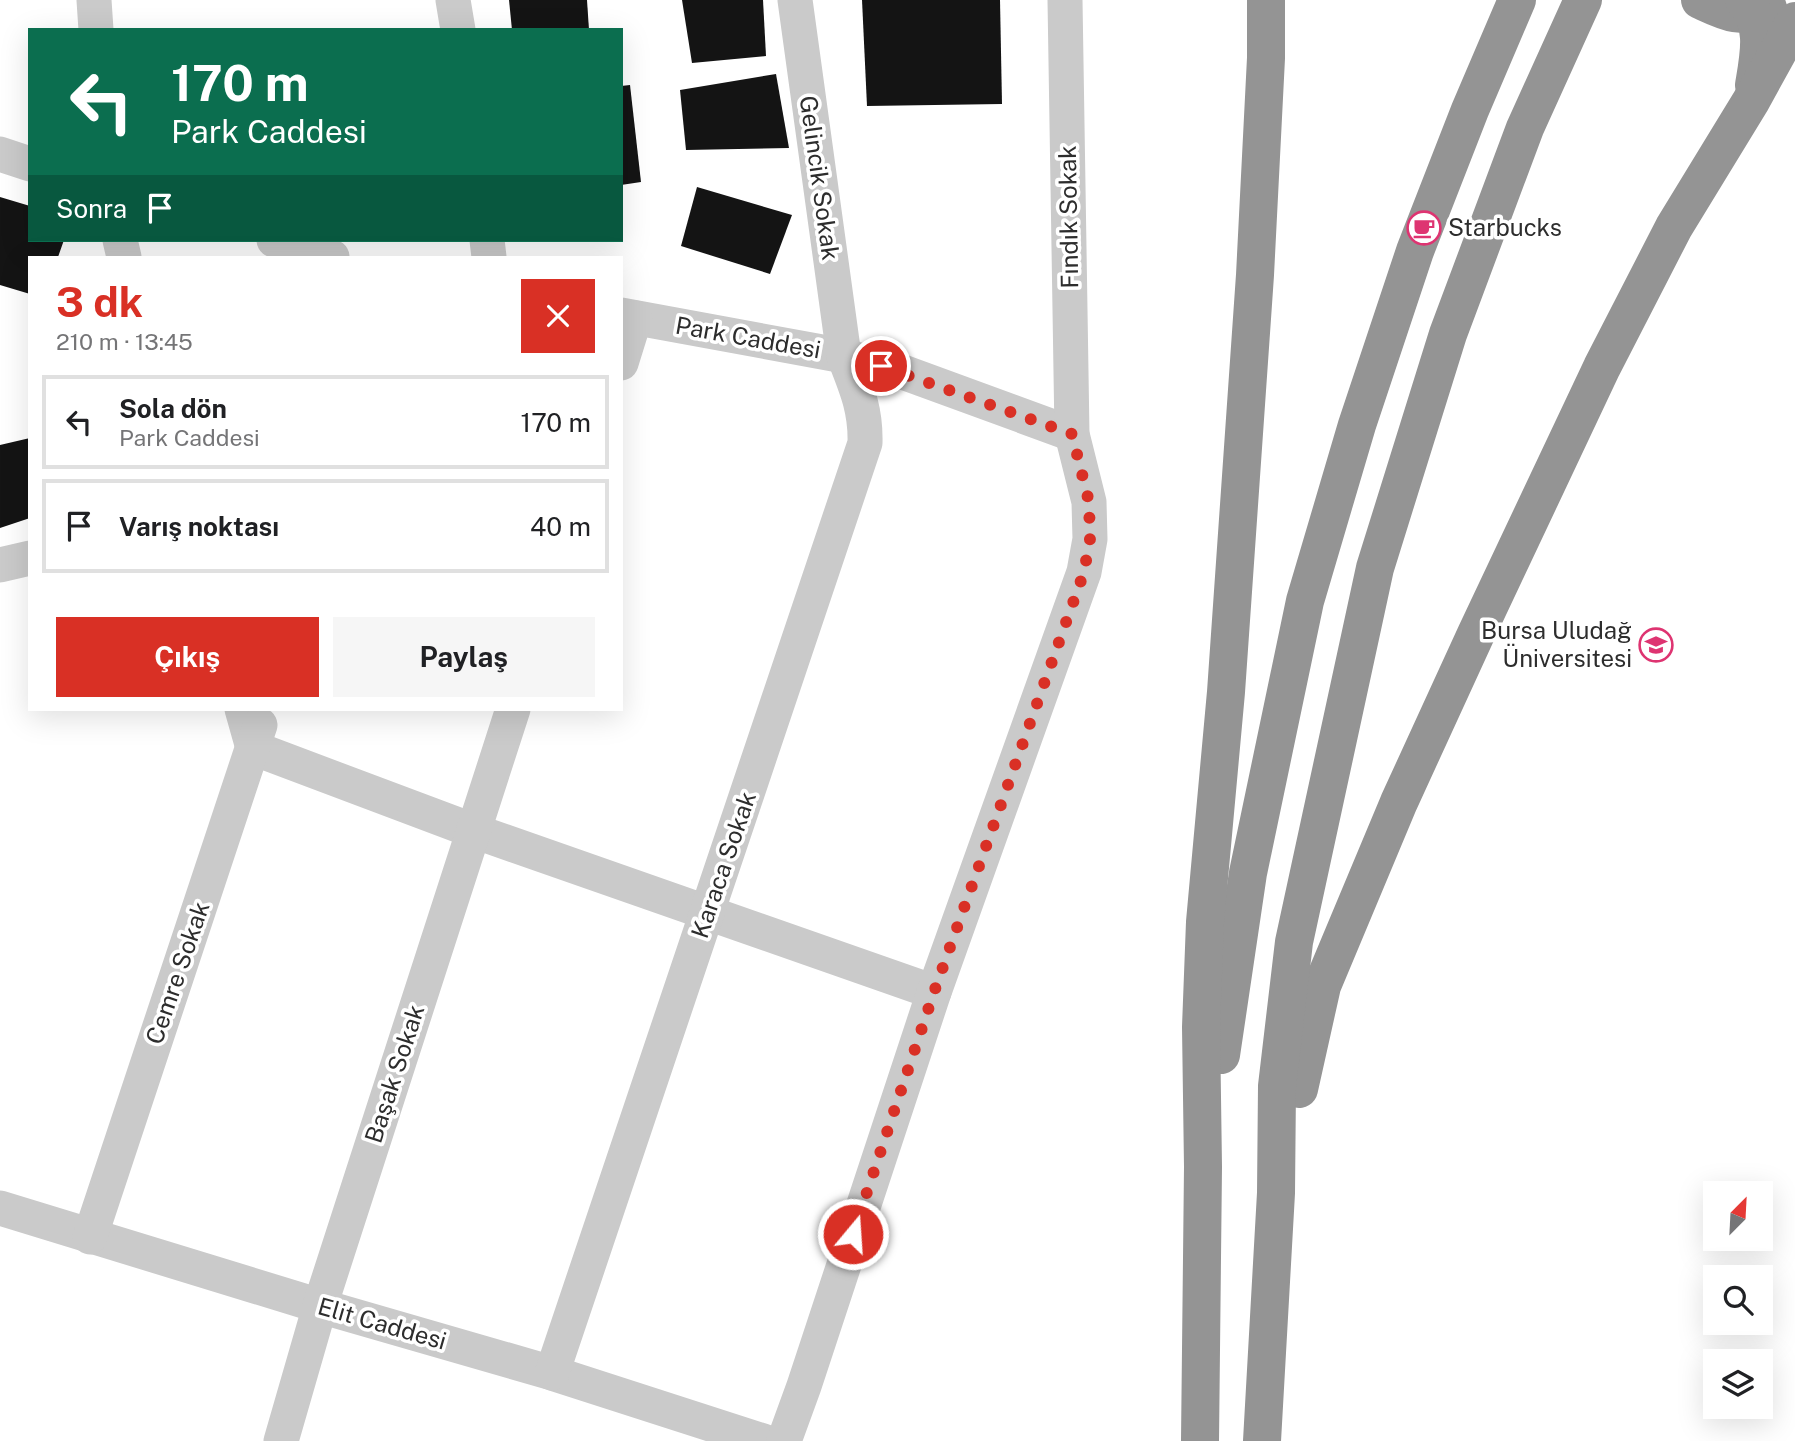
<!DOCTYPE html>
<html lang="tr">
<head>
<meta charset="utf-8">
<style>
	:root { --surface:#fff; --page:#f6f6f6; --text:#202124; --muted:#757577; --line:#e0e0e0; --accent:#d93025 }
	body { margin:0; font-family:"Public Sans",sans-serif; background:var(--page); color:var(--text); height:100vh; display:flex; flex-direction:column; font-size:26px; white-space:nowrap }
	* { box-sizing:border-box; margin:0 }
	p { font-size:23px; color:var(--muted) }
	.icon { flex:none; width:38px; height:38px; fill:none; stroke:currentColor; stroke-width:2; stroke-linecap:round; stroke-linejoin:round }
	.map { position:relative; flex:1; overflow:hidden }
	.details { position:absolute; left:28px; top:256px; width:595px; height:455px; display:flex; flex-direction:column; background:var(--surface); border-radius:0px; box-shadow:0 7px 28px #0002 }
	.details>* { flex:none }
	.top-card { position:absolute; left:28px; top:28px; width:595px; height:214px; border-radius:0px; box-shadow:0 7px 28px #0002; background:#0b6e4f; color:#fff; overflow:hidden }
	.needle { width:46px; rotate:24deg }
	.tools { position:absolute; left:1703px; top:1181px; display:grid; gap:14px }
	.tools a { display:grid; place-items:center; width:70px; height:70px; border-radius:0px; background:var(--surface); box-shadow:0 7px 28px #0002; font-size:35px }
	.pin { position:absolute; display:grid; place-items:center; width:60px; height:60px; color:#fff; margin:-30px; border:4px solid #fff; border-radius:50%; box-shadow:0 2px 7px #0007 }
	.me { position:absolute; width:77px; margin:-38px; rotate:18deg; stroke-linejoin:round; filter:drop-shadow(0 0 5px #0008) }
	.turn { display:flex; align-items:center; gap:24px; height:147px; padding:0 28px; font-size:32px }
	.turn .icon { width:91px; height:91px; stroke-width:2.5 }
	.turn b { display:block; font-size:49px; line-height:60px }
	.then { display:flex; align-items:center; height:66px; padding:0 28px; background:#0003; gap:14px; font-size:26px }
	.round { display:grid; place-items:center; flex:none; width:74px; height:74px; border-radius:0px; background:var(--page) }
	.overview { display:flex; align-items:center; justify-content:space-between; height:119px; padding:0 28px }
	h1 { font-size:42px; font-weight:700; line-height:52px; color:var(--accent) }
	.button { display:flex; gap:14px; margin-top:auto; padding:14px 28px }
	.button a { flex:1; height:80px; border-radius:0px; background:var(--accent); color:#fff; font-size:28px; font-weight:700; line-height:80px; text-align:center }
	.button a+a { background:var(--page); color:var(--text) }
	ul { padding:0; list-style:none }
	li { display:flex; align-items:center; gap:21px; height:94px; margin:0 14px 10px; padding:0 14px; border:4px solid var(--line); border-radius:0px }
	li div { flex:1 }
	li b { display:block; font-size:26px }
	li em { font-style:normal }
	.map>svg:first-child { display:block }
</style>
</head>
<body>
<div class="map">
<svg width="1795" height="1441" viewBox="0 0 1795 1441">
	<rect width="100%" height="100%" fill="#fff"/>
	<!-- building -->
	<g fill="#141414">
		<path d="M509,0h78l2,30h-77z"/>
		<path d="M682,0h81l3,56 -74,7z"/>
		<path d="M862,0h138l2,104 -135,2z"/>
		<path d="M776,74l13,74 -103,2 -6,-60z"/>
		<path d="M630,85l11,97 -20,3v-99z"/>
		<path d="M697,187l95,28 -22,59 -89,-28z"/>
		<path d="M0,197l30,9v34h34l-6,17h-28v37l-30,-9z"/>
		<path d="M30,438v80l-30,10v-83z"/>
	</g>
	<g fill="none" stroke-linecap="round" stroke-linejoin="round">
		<!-- minor -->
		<g stroke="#cacaca" stroke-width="35">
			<path d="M94,0l2,30"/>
			<path d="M453,0l5,30"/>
			<path d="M0,154l30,10"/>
			<path d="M120,240l4,17"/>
			<path d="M274,240l58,17"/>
			<path d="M487,240l2,17"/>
			<path d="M621,315l223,41 56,15 172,63"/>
			<path d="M621,363l14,-45"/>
			<path d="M0,565l30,-7"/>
			<path d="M242,709l11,39 221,83 460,161"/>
			<path d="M0,1208l320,98 232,67 211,68"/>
			<path d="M90,1237l170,-512"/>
			<path d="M552,1373l313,-930c1,-34 -9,-56 -21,-87l-49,-356"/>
			<path d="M281,1441l39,-135 193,-597"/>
			<path d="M784,1441l20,-55 130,-394 150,-420 6,-33 -1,-37 -17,-68 -7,-434"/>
		</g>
		<!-- motorway -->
		<g stroke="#949494" stroke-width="38">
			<path d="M1700,0c26,12 40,20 68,8"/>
			<path d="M1744,0c22,24 15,55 10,85"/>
			<path d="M1221,1055l27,-182 57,-272 52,-176 58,-174 55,-141 47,-110"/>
			<path d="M1299,1089l23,-103 77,-184 77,-168 126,-267 72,-140 77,-126 44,-80"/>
			<path d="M1200,1441l3,-274 -2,-140 4,-105 21,-230 29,-417 11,-217v-58"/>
			<path d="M1262,1441l14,-248 1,-107 17,-144 81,-374 73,-234 77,-206 58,-128"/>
		</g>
	</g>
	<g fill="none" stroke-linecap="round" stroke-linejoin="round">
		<!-- route -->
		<path stroke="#d93025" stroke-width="12" stroke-dasharray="0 21.6" d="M853,1234l81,-242 150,-420 6,-33 -1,-37 -17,-68 -191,-68"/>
	</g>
	<!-- icons -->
	<defs>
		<symbol id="cafe-ring" viewBox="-11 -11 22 22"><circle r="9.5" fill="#fff" stroke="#de3471" stroke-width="1.5"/><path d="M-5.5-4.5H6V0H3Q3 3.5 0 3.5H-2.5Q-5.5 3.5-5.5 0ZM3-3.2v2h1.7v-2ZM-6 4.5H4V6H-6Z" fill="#de3471"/></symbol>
		<symbol id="university-ring" viewBox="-11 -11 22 22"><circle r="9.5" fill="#fff" stroke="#de3471" stroke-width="1.5"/><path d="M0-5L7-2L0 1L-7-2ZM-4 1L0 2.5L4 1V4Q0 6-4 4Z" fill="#de3471"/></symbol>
	</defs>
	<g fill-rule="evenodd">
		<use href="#cafe-ring" x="1405" y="209" width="38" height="38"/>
		<use href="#university-ring" x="1637" y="626" width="38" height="38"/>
	</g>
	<g text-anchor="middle" stroke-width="7" stroke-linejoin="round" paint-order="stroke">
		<!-- street labels -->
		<g font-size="24" fill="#2d2d2d" stroke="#fff">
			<text transform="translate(819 178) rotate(82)" y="8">Gelincik Sokak</text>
			<text transform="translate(1069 217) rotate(-91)" y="8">Fındık Sokak</text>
			<text transform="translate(748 338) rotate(10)" y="8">Park Caddesi</text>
			<text transform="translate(724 865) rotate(-71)" y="8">Karaca Sokak</text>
			<text transform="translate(178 973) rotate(-71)" y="8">Cemre Sokak</text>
			<text transform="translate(395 1074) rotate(-72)" y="8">Başak Sokak</text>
			<text transform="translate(382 1324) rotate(16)" y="8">Elit Caddesi</text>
		</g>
		<!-- poi labels -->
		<g font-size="24" fill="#2d2d2d" stroke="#fff" text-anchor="start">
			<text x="1448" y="236">Starbucks</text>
			<text x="1632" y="639" text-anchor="end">Bursa Uludağ<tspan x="1632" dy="28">Üniversitesi</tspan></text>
		</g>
	</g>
</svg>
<div class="tools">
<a><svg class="needle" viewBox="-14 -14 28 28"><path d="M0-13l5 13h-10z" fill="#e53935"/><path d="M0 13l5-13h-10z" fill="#757577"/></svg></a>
<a><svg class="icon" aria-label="search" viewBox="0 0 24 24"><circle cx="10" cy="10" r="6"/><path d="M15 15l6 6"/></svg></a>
<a><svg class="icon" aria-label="layers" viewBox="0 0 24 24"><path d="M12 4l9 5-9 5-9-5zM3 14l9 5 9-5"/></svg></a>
</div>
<div class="pin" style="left:881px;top:366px;background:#d93025"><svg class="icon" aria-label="arrive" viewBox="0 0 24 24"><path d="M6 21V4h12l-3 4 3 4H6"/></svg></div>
<svg class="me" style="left:853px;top:1234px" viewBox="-20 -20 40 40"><circle r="17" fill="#d93025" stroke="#fff" stroke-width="3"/><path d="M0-11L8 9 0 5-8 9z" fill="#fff"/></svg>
<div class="top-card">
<div class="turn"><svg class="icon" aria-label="left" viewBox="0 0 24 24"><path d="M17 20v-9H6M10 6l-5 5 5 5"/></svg><div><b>170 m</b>Park Caddesi</div></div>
<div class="then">Sonra<svg class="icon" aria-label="arrive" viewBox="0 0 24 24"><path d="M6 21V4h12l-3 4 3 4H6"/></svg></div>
</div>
<section class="details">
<div class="overview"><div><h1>3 dk</h1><p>210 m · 13:45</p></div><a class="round" style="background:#d93025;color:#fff"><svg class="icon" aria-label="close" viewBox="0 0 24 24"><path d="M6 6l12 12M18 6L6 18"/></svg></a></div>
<ul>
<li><svg class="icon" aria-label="left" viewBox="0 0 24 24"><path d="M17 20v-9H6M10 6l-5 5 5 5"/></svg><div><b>Sola dön</b><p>Park Caddesi</p></div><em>170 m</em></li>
<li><svg class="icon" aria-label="arrive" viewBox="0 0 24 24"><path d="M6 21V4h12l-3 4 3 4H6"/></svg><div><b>Varış noktası</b></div><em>40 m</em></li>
</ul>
<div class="button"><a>Çıkış</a><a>Paylaş</a></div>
</section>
</div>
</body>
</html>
